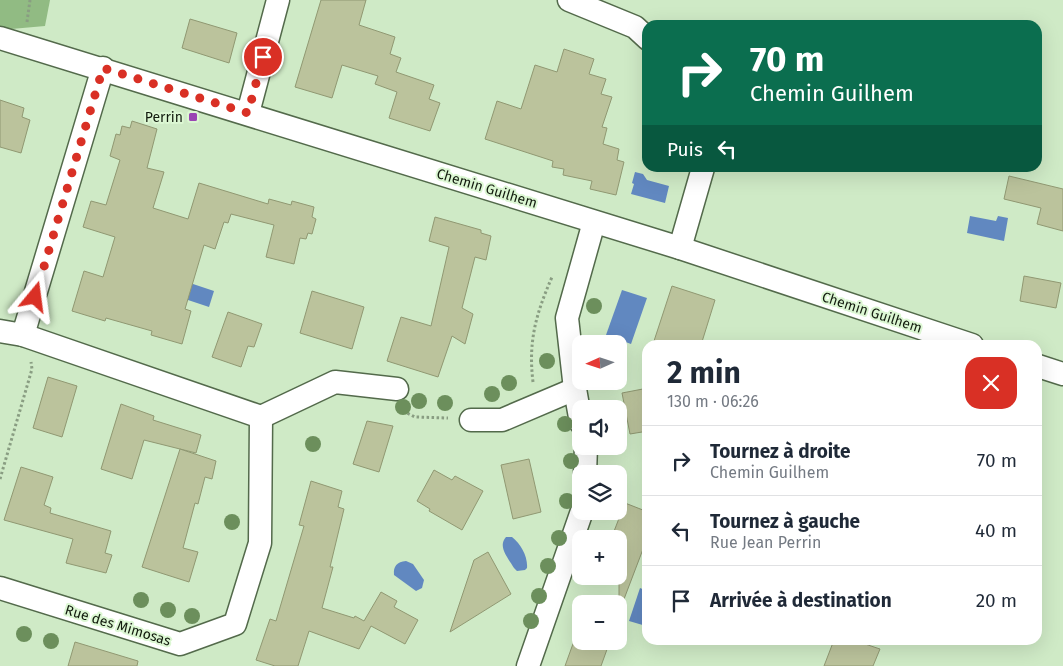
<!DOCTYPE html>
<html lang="fr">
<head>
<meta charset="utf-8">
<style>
	:root { --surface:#fff; --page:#f2f2f3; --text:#1f2937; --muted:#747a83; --line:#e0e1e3 }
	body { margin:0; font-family:"Fira Sans",sans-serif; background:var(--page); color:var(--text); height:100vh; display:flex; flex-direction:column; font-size:19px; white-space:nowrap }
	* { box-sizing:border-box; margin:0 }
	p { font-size:16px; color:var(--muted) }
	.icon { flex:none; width:28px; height:28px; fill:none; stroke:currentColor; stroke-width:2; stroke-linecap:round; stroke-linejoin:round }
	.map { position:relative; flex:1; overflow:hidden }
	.sheet { position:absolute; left:642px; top:340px; width:400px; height:305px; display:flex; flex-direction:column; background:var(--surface); border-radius:15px; box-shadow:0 5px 20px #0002 }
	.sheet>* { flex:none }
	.top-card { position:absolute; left:642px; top:20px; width:400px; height:152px; border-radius:15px; box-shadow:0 5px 20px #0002; background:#0b6e4f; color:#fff; overflow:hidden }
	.needle { width:32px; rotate:267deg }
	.tools { position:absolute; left:572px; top:335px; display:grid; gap:10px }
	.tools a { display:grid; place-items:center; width:55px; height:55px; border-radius:10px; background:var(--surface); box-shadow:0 5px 20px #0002; font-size:25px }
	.pin { position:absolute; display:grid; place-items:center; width:42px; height:42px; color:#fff; margin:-21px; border:2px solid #fff; border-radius:50%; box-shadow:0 1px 5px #0007 }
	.me { position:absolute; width:55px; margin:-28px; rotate:16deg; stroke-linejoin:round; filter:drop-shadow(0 0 4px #0008) }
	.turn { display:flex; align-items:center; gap:18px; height:105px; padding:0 25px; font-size:22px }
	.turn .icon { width:65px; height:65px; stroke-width:2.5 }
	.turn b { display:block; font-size:35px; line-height:42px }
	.then { display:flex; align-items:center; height:48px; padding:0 25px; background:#0003; gap:10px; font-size:19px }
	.round { display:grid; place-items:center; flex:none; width:52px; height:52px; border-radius:15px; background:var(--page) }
	.headline { display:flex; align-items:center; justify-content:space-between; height:85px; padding:0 25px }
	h1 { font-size:30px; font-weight:700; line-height:38px }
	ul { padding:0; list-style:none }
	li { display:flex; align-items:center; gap:15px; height:70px; padding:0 25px; border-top:1px solid var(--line) }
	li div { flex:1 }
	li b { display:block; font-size:19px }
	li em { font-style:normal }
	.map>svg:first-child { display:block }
</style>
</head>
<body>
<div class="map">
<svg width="1063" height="666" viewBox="0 0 1063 666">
	<rect width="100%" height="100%" fill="#cfeac6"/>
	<!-- green -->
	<path fill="#91bb83" d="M0,0h50l-5,26 -45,4z"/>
	<!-- water -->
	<g fill="#6188c0">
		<path d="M635,172l8,2 4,6 22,6 -4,17 -34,-9 3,-10 -2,-1z"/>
		<path d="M970,216l26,5 2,-5 10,2 -4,23 -37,-8z"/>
		<path d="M184,281l30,10 -5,16 -30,-10z"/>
		<path d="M622,290l25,8 -16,46 -25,-9z"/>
		<path d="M506,537h6c9,7 16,20 15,31l-2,2 -8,1 -3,-3c-5,-9 -17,-21 -8,-31z"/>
		<path d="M406,561l7,3 11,16 -2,8 -6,3 -22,-16c-1,-9 3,-13 12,-14z"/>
		<path d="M640,588l7,3 -1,35 -17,-5z"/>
	</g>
	<!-- building -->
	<g fill="#bbc39c" stroke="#909872">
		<path d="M321,0h45l-7,25 36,12 -5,17 11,4 -5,14 38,13 -5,14 11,4 -10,28 -41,-13 8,-26 -22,-8 3,-8 -36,-11 -10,33 -37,-11z"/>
		<path d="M190,19l47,14 -8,30 -47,-15z"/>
		<path d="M564,49l30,10 -5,15 17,5 -5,15 11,3 -10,30 5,1 -4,16 16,5 -2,11 7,2 -8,33 -26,-6 2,-8 -29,-6 1,-6 -12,-2 1,-6 -68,-22 12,-38 24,8 14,-44 22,7z"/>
		<path d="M0,100l24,8 -2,9 8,3 -9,33 -21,-6z"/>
		<path d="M132,121l25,8 -10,39 17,4 -11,36 35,11 11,-36 69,21 1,-5 22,6 1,-4 22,6 -2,10 4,2 -4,15 -4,-1 -2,6 -6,-1 -6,26 -28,-7 8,-32 -43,-11 -3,9 -4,-1 -9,27 -11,-4 -19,64 6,2 -9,33 -31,-9 1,-4 -46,-13 -1,3 -33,-10 12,-40 19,6 12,-40 -32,-10 8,-26 15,4 14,-45 -10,-4 6,-22 4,1 2,-9 8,2z"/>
		<path d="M1009,176l54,13v42l-26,-7 4,-16 -37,-9z"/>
		<path d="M435,217l46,13v3l10,3 -5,24 -11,-3 -13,51 11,6 -8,30 -13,-8 -14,41 -51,-16 14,-44 30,9 18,-79 -20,-6z"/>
		<path d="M1024,276l37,7 -5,25 -36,-7z"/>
		<path d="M672,286l43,14 -14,45h-34l-13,-4z"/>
		<path d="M312,291l52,16 -12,42 -52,-16z"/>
		<path d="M228,312l34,12 -8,23 -6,-1 -7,21 -29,-10z"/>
		<path d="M48,377l29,9 -15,51 -29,-9z"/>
		<path d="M648,388v43l-18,3 -8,-41z"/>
		<path d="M121,404l33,12 -1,4 48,15 -5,18 -52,-13 -12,39 -31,-10z"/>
		<path d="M367,421l26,5 -14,46 -26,-8z"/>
		<path d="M180,449l36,12 -4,18 -7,-2 -7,27 -3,-1 -12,45 15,4 -9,30 -47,-15z"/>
		<path d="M529,459l12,53 -28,7 -12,-54z"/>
		<path d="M21,467l32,10 -9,28 7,3 -1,5 61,18 -6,22 7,2 -6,18 -40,-10 7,-24 -69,-19z"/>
		<path d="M434,470l18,10 3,-4 28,15 -21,39 -33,-19 1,-2 -13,-8z"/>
		<path d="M311,481l31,10 -4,16 6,2 -14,58h3l-11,41 32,10 1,-2 9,5 17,-29 16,9 -3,6 24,13 -13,24 -34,-18 -12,23 -50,-18 -11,35h-23l-19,-6 14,-41 6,2 28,-95 -5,-1z"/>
		<path d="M625,503l23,9v24l-27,71h-2v-68h-8z"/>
		<path d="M488,552l23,42 -61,38 24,-72z"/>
		<path d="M834,640h19l27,9 -7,17h-49z"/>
		<path d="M574,641h36l-9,25h-36z"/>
		<path d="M75,642l63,19 -1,5h-69z"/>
	</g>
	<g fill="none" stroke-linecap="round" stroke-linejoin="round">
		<defs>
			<g id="street">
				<path d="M569,0l66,27 13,12"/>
				<path d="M0,38l680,210 292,97"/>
				<path d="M248,113l30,-113"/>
				<path d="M680,248l23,-80"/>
				<path d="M0,331l23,4 80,-267"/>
				<path d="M1038,366l25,8"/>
				<path d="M261,417l74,-35 62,7"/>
				<path d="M471,420h31l73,-31"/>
				<path d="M581,423l-6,-34 -8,-71 27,-96"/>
				<path d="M585,474l1,-28"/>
				<path d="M0,588l180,56 55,-20 25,-81 1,-126 -238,-82"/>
				<path d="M528,666l54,-155"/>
			</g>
		</defs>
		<!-- street casing -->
		<use href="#street" stroke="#536a4b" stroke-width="25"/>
		<!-- path -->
		<g stroke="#899d82" stroke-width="3" stroke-dasharray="2.5 2.5" stroke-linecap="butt">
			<path d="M27,22l3,-22"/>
			<path d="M533,382c-5,-41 3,-68 19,-105"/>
			<path d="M403,411l12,6 33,1"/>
			<path d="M0,479l32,-110 -1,-7"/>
		</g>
		<!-- street -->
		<use href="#street" stroke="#fff" stroke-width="22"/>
	</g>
	<!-- trees -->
	<g fill="#6c8f5c">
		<circle cx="594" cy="306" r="8"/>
		<circle cx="547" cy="361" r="8"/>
		<circle cx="509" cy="383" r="8"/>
		<circle cx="492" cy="394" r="8"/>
		<circle cx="419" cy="401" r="8"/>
		<circle cx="445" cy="403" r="8"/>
		<circle cx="403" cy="407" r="8"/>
		<circle cx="565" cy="424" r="8"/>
		<circle cx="313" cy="444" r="8"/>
		<circle cx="571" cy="461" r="8"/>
		<circle cx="567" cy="501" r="8"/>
		<circle cx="232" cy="522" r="8"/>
		<circle cx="559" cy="538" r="8"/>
		<circle cx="548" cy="566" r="8"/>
		<circle cx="539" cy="596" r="8"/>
		<circle cx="141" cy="600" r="8"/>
		<circle cx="168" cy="610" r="8"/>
		<circle cx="192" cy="616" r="8"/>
		<circle cx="531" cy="621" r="8"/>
		<circle cx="24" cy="634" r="8"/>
		<circle cx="51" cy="641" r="8"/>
	</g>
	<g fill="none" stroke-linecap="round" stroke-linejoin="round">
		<!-- route -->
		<path stroke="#d93025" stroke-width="9" stroke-dasharray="0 16.2" d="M35,297l68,-229 145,45 15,-56"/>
	</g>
	<!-- markers -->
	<rect fill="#9a45b3" stroke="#dcf7d3" stroke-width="2" x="188" y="112" width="10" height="10" rx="2.5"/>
	<g text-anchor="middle" stroke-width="4" stroke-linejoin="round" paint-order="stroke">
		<!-- poi labels -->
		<g font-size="14" fill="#121b0e" stroke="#dcf7d3" text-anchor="end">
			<text x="183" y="122">Perrin</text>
		</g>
		<!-- street labels -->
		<g font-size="14" fill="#121b0e" stroke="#dcf7d3">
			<text transform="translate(487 188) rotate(17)" y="5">Chemin Guilhem</text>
			<text transform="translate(872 312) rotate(18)" y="5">Chemin Guilhem</text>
			<text transform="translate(118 625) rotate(17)" y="5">Rue des Mimosas</text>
		</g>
	</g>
</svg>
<div class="tools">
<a><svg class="needle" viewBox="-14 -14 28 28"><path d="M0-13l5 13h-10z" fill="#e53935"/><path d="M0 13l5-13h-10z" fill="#747a83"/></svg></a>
<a><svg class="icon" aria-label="sound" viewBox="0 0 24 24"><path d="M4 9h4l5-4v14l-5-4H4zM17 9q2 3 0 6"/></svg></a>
<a><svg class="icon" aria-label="layers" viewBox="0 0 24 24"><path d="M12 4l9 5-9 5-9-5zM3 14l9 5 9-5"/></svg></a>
<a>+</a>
<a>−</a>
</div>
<div class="pin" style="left:263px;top:57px;background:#d93025"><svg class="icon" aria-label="arrive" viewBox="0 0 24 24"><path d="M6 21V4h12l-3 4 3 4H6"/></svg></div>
<svg class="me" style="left:35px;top:297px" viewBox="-20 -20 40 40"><path d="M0-17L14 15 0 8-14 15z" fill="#d93025" stroke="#fff" stroke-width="4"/></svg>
<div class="top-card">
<div class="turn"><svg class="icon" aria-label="right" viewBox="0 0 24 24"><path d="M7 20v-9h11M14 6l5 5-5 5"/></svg><div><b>70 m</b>Chemin Guilhem</div></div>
<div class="then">Puis<svg class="icon" aria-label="left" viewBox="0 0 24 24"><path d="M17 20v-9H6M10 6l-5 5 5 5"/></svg></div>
</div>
<section class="sheet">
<div class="headline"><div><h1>2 min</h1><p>130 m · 06:26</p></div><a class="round" style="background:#d93025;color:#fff"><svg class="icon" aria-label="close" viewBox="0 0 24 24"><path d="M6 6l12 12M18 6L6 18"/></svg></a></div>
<ul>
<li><svg class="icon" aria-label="right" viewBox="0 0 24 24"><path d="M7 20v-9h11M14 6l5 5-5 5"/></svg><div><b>Tournez à droite</b><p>Chemin Guilhem</p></div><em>70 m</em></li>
<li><svg class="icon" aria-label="left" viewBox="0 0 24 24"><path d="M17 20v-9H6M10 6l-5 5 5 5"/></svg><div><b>Tournez à gauche</b><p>Rue Jean Perrin</p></div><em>40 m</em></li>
<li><svg class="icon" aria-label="arrive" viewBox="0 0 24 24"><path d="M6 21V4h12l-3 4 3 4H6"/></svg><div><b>Arrivée à destination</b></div><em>20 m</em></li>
</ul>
</section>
</div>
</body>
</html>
